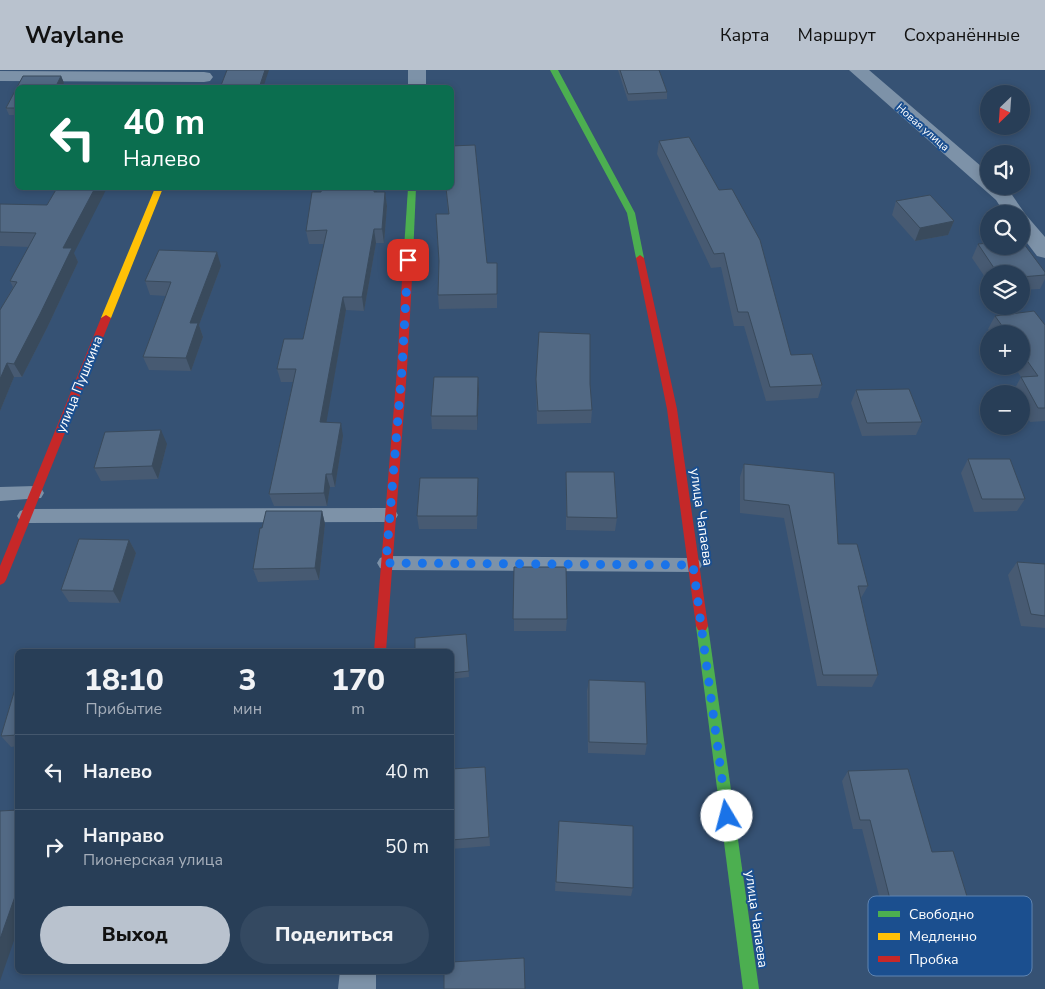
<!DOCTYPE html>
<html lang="ru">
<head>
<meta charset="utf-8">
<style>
	:root { --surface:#283e57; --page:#344961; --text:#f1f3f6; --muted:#a5aeba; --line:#44576d; --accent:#b9c2ce }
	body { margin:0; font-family:"Nunito Sans",sans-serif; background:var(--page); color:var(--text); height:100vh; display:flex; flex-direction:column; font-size:19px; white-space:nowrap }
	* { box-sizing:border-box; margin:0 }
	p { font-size:16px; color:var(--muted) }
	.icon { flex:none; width:28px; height:28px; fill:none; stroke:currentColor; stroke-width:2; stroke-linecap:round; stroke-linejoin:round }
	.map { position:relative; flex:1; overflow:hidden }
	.side { position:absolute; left:15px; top:579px; width:439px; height:325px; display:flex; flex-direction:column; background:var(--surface); border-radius:8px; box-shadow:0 2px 8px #0003,0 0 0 1px var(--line) }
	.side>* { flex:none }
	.banner { position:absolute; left:15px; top:15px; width:439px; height:105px; border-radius:8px; box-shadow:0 2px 8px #0003,0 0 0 1px var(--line); background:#0b6e4f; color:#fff; overflow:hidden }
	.needle { width:32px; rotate:205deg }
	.controls { position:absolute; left:980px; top:15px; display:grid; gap:10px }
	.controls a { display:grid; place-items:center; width:50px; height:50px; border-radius:50%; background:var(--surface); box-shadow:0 2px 8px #0003,0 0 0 1px var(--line); font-size:25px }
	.pin { position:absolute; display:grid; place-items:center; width:42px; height:42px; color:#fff; margin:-21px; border-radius:10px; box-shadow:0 2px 8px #0006 }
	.me { position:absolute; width:55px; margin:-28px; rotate:352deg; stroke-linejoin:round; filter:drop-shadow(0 0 4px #0008) }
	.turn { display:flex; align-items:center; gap:18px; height:105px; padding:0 25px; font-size:22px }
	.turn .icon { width:65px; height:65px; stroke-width:2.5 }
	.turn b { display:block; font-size:35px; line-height:42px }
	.eta { display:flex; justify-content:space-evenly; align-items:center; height:85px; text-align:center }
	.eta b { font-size:30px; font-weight:800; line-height:35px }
	.button { display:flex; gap:10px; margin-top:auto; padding:10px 25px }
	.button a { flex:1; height:58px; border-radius:30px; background:var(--accent); color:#111; font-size:20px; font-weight:800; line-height:58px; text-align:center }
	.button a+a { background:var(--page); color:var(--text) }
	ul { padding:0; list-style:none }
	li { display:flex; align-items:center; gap:15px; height:75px; padding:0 25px; border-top:1px solid var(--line) }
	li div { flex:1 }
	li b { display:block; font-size:19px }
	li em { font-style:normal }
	header { display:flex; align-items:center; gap:30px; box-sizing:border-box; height:70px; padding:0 25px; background:var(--accent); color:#111 }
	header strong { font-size:24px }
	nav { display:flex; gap:28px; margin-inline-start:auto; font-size:18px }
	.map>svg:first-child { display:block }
</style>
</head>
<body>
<header>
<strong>Waylane</strong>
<nav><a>Карта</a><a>Маршрут</a><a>Сохранённые</a></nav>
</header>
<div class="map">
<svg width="1045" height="919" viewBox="0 0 1045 919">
	<rect width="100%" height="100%" fill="#365274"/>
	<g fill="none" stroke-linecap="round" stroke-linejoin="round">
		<!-- lane -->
		<g fill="#7d92a8" fill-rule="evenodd">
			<path d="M35,416l6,2 3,5 -3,5 -41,3v-14z"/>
			<path d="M389,438l6,2 3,5 -3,5 -6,2 -363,1 -6,-2 -3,-5 3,-5 6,-2z"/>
			<path d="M386,486l307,2 6,2 3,5 -3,5 -6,2 -307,-2 -6,-2 -3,-5 3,-5z"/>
		</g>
		<!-- street -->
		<g fill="#7d92a8" fill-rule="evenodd">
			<rect x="408" y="0" width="18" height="18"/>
			<path d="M849,0h20l120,103v13h15l6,6 16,23 19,22v21l-8,-2 -16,-21v-21h-16l-9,-14z"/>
			<path d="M0,1l204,1 6,1 3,4 -3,4 -6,1 -204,-1z"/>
			<path d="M340,901h36v18h-38z"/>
		</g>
		<!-- fast -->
		<g fill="#4caf50" fill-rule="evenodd">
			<path d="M550,0h8l77,143 9,45 -1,2 -3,1 -4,-3 -9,-45z"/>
			<path d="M408,118h8l-4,91 -5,3 -5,-3z"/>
			<path d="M702,551l4,1 2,4 51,363h-16l-47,-363 2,-4z"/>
		</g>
		<!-- slow -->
		<path fill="#ffc107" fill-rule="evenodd" d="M155,118h8l-52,130 -2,2h-6l-2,-2z"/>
		<!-- jam -->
		<g fill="#c62828" fill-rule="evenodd">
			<path d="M640,185l4,3 33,151 31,217 -2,4 -4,1 -4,-1 -2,-4 -29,-217 -31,-151z"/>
			<path d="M407,206l5,3 -5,90 -21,282h-12l23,-282 5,-90z"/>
			<path d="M106,245l5,3 -105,262 -2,3 -4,2v-19l101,-248z"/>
		</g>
	</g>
	<!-- wall -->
	<g fill="#475a72">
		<path d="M618,0h41l8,22v7l-39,2z"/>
		<path d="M23,6h38l3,7 -2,5h-44v27h-9l-3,-7z"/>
		<path d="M659,71l132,214 31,30 -4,13 -52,3 -22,-75h-10l-13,-59 -10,1 -54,-114z"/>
		<path d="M446,118h5l36,75h10v45l-58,1 -1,-14 10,-81z"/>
		<path d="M377,122h8l2,14 -3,37h-8l-12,68 -18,-1 -20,112 17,14 -8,51h-5l-3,19h-53l-5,-12 24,-112h-12l-4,-13 26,-30 21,-95h-15l-3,-13z"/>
		<path d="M896,131l58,20 -6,14 -33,6 -23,-26z"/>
		<path d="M0,134l47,1 27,48 4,9 -31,66 -25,49h-8l-14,34v-101l13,-23 -3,-6 19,-34 -29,-1z"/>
		<path d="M978,174l67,28v7l-5,10 -19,1v-16h-32v9l-17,-25z"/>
		<path d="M221,196l-22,59 4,12 -12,34 -42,-1 -6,-13 23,-61 -16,-1 -5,-14z"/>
		<path d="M995,246l50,9v96l-15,1 -9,-17v-11h-6l-1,-4 7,-13 -7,-11h7v-32h-29l-4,-5z"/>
		<path d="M478,307l1,14 -2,39 -45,-1 -1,-13z"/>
		<path d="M536,309l54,5 2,26 -1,13 -54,1z"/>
		<path d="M856,320l66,32 -6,13 -54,1 -11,-33z"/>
		<path d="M167,374l-9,35 -57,2 -7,-13z"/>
		<path d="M968,389l57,40 -8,12 -43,1 -13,-39z"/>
		<path d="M744,394l94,80 30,42 -7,12 17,77 -6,12 -55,-1 -33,-168 -44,-5v-36z"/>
		<path d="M566,402l51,46 -2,13 -49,-1z"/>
		<path d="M478,421l-1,38h-58l-2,-13z"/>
		<path d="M322,441l3,13 -6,56 -61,2 -5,-13 9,-41z"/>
		<path d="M129,470l7,13 -16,50 -51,-1 -8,-12z"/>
		<path d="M1017,492l28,2v64l-24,-2 -13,-51z"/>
		<path d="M514,497l53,52 -1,12h-52z"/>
		<path d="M466,564l3,43 -18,2v-28z"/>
		<path d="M18,609v67l-7,1 -10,-11z"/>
		<path d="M589,610l58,64 -2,11 -57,-2 -1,-62z"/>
		<path d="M485,697l5,79 -39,3v-80z"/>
		<path d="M848,701l84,81 41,64 -10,8 -76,3 -25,-98h-9l-11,-48z"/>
		<path d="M558,760l75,58 -2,8 -76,-5z"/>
	</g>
	<!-- shaded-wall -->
	<g fill="#394a5c">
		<path d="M265,0h4l-6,18h-4z"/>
		<path d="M61,6l3,7 -2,5h-7z"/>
		<path d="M95,118h12l-33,65 4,9 -31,66 -25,49 -8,-13 49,-116z"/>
		<path d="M374,118h3l-1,18 -2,-14z"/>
		<path d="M385,122l2,14 -3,37 -2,-14z"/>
		<path d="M954,151l-6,14 -33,6 5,-13z"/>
		<path d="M374,159l2,14 -12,68 -2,-14z"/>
		<path d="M217,182l4,14 -22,59 4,12 -12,34 -5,-13 4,-35z"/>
		<path d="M343,227l3,13 -22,126 -4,-14z"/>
		<path d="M7,293l7,14 -14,34v-32z"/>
		<path d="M478,307l1,14 -2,39v-14z"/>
		<path d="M341,353l2,13 -8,51 -3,-13z"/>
		<path d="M161,360l6,14 -9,35 -6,-13z"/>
		<path d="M326,404l4,13 -3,19 -3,-13z"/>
		<path d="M322,441l3,13 -6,56 -4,-12z"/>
		<path d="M129,470l7,13 -16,50 -7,-12z"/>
		<path d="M18,818v41l-18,52v-42z"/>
	</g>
	<!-- building -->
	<g fill="#526984" stroke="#394a5c">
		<path d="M227,0h38l-6,18h-39z"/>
		<path d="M620,0h39l8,22 -39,2z"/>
		<path d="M23,6h38l-6,12h-37v20h-12z"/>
		<path d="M689,67l30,53 13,-1 28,51 31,115 21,-1 10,31 -52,2 -22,-75h-10l-14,-59 -10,1 -55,-113z"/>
		<path d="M475,75l12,118h10v31l-59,1 1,-34 -3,-47h13l-3,-26h5v-42z"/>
		<path d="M57,118h38l-32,60h9l-32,66 -26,50 -7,-1 -7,16v-69l17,-28 -7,-1 26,-48 -36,-1v-28l47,1z"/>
		<path d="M322,118h52v4h11l-3,37h-8l-12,68h-19l-23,125 21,1 -9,51h-6l-2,19 -55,1 27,-125h-19l7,-30h19l24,-109 -21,1 6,-39h9z"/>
		<path d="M930,125l24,26 -34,7 -24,-27z"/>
		<path d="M1021,170l24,32v3l-24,2v-3h-23l-20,-30 11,-1v3h32z"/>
		<path d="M159,180l58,2 -27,71h8l-12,35 -43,-1 28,-75 -26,-1z"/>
		<path d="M1034,241l11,14v83h-7l-17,-31 17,-1 -17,-24v-18h-13l-13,-18z"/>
		<path d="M539,262l51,2v50l2,26 -54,1 -2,-32z"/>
		<path d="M434,307h44l-1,39h-46z"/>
		<path d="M909,319l13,33 -55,1 -11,-33z"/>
		<path d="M161,360l-9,36 -58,2 11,-36z"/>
		<path d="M968,389h42l15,40h-43z"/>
		<path d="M744,394l90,9 4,71h19l11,42h-10l20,89h-55l-34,-170 -45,-5z"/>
		<path d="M566,402h48l3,46 -50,-1z"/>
		<path d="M420,408h58l-1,38h-60z"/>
		<path d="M266,441h56l-7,57 -62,1 7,-41h2z"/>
		<path d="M79,469l50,1 -16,51 -52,-1z"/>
		<path d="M1017,492l28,2v52l-14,-2z"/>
		<path d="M514,497h52l1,52h-54z"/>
		<path d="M466,564l3,37 -18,2v-22h-36v-13z"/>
		<path d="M18,609v56l-17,1z"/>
		<path d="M589,610l56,2 2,62 -58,-2z"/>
		<path d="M485,697l4,70 -38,3v-71z"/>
		<path d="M908,699l24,83 21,-1 20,65 -78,3 -25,-99h-10l-12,-49z"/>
		<path d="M18,740v78l-18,51v-128z"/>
		<path d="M559,751l74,5v62l-77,-6z"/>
		<path d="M524,888l1,31h-81v-18h7v-9z"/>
	</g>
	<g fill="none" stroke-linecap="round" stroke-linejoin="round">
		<!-- route -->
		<path stroke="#1a73e8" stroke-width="9" stroke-dasharray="0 16.2" d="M408,190l-6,109 -16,194 307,2 34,251"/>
	</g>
	<g text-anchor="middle" stroke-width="4" stroke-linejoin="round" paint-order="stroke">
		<!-- far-street labels -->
		<g font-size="11" fill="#fff" stroke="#1b4f8f">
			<text transform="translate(923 57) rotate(41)" y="4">Новая улица</text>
		</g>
		<!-- street labels -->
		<g font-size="14" fill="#fff" stroke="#1b4f8f">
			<text transform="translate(79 314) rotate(-68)" y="5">улица Пушкина</text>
			<text transform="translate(702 447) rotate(82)" y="5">улица Чапаева</text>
			<text transform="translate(757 849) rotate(82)" y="5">улица Чапаева</text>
		</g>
	</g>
	<!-- legend -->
	<rect x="868" y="826" width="164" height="80" rx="8" fill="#1b4f8f" stroke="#5f84b1" stroke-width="1"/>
	<rect x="878" y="841" width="22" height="6" fill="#4caf50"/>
	<rect x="878" y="863" width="22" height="7" fill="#ffc107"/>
	<rect x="878" y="886" width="22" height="6" fill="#c62828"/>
	<g font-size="14" fill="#fff">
		<text x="909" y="849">Свободно</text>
		<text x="909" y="871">Медленно</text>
		<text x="909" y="894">Пробка</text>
	</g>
</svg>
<div class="controls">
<a><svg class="needle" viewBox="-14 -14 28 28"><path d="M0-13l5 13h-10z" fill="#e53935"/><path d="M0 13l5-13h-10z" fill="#a5aeba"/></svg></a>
<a><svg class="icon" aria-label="sound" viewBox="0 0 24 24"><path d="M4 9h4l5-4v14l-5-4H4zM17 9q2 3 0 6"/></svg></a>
<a><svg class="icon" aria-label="search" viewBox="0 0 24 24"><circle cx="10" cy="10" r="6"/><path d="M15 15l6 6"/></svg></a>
<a><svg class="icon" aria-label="layers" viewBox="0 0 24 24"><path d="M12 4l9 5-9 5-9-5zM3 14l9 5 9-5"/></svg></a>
<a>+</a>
<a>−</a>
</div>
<div class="pin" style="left:408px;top:190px;background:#d93025"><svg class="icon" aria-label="arrive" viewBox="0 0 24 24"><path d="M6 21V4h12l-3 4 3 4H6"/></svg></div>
<svg class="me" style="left:727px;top:746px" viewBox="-20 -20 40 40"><circle r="19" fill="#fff"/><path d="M0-13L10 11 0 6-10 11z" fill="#1a73e8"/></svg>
<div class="banner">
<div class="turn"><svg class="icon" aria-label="left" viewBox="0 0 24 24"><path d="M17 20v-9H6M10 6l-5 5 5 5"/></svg><div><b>40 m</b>Налево</div></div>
</div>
<section class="side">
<div class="eta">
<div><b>18:10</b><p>Прибытие</p></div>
<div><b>3</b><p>мин</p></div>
<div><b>170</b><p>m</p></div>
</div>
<ul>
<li><svg class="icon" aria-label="left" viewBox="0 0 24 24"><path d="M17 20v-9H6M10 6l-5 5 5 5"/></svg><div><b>Налево</b></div><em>40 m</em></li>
<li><svg class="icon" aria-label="right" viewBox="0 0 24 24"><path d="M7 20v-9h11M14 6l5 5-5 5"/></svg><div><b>Направо</b><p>Пионерская улица</p></div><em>50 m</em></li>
</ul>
<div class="button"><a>Выход</a><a>Поделиться</a></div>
</section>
</div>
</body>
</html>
